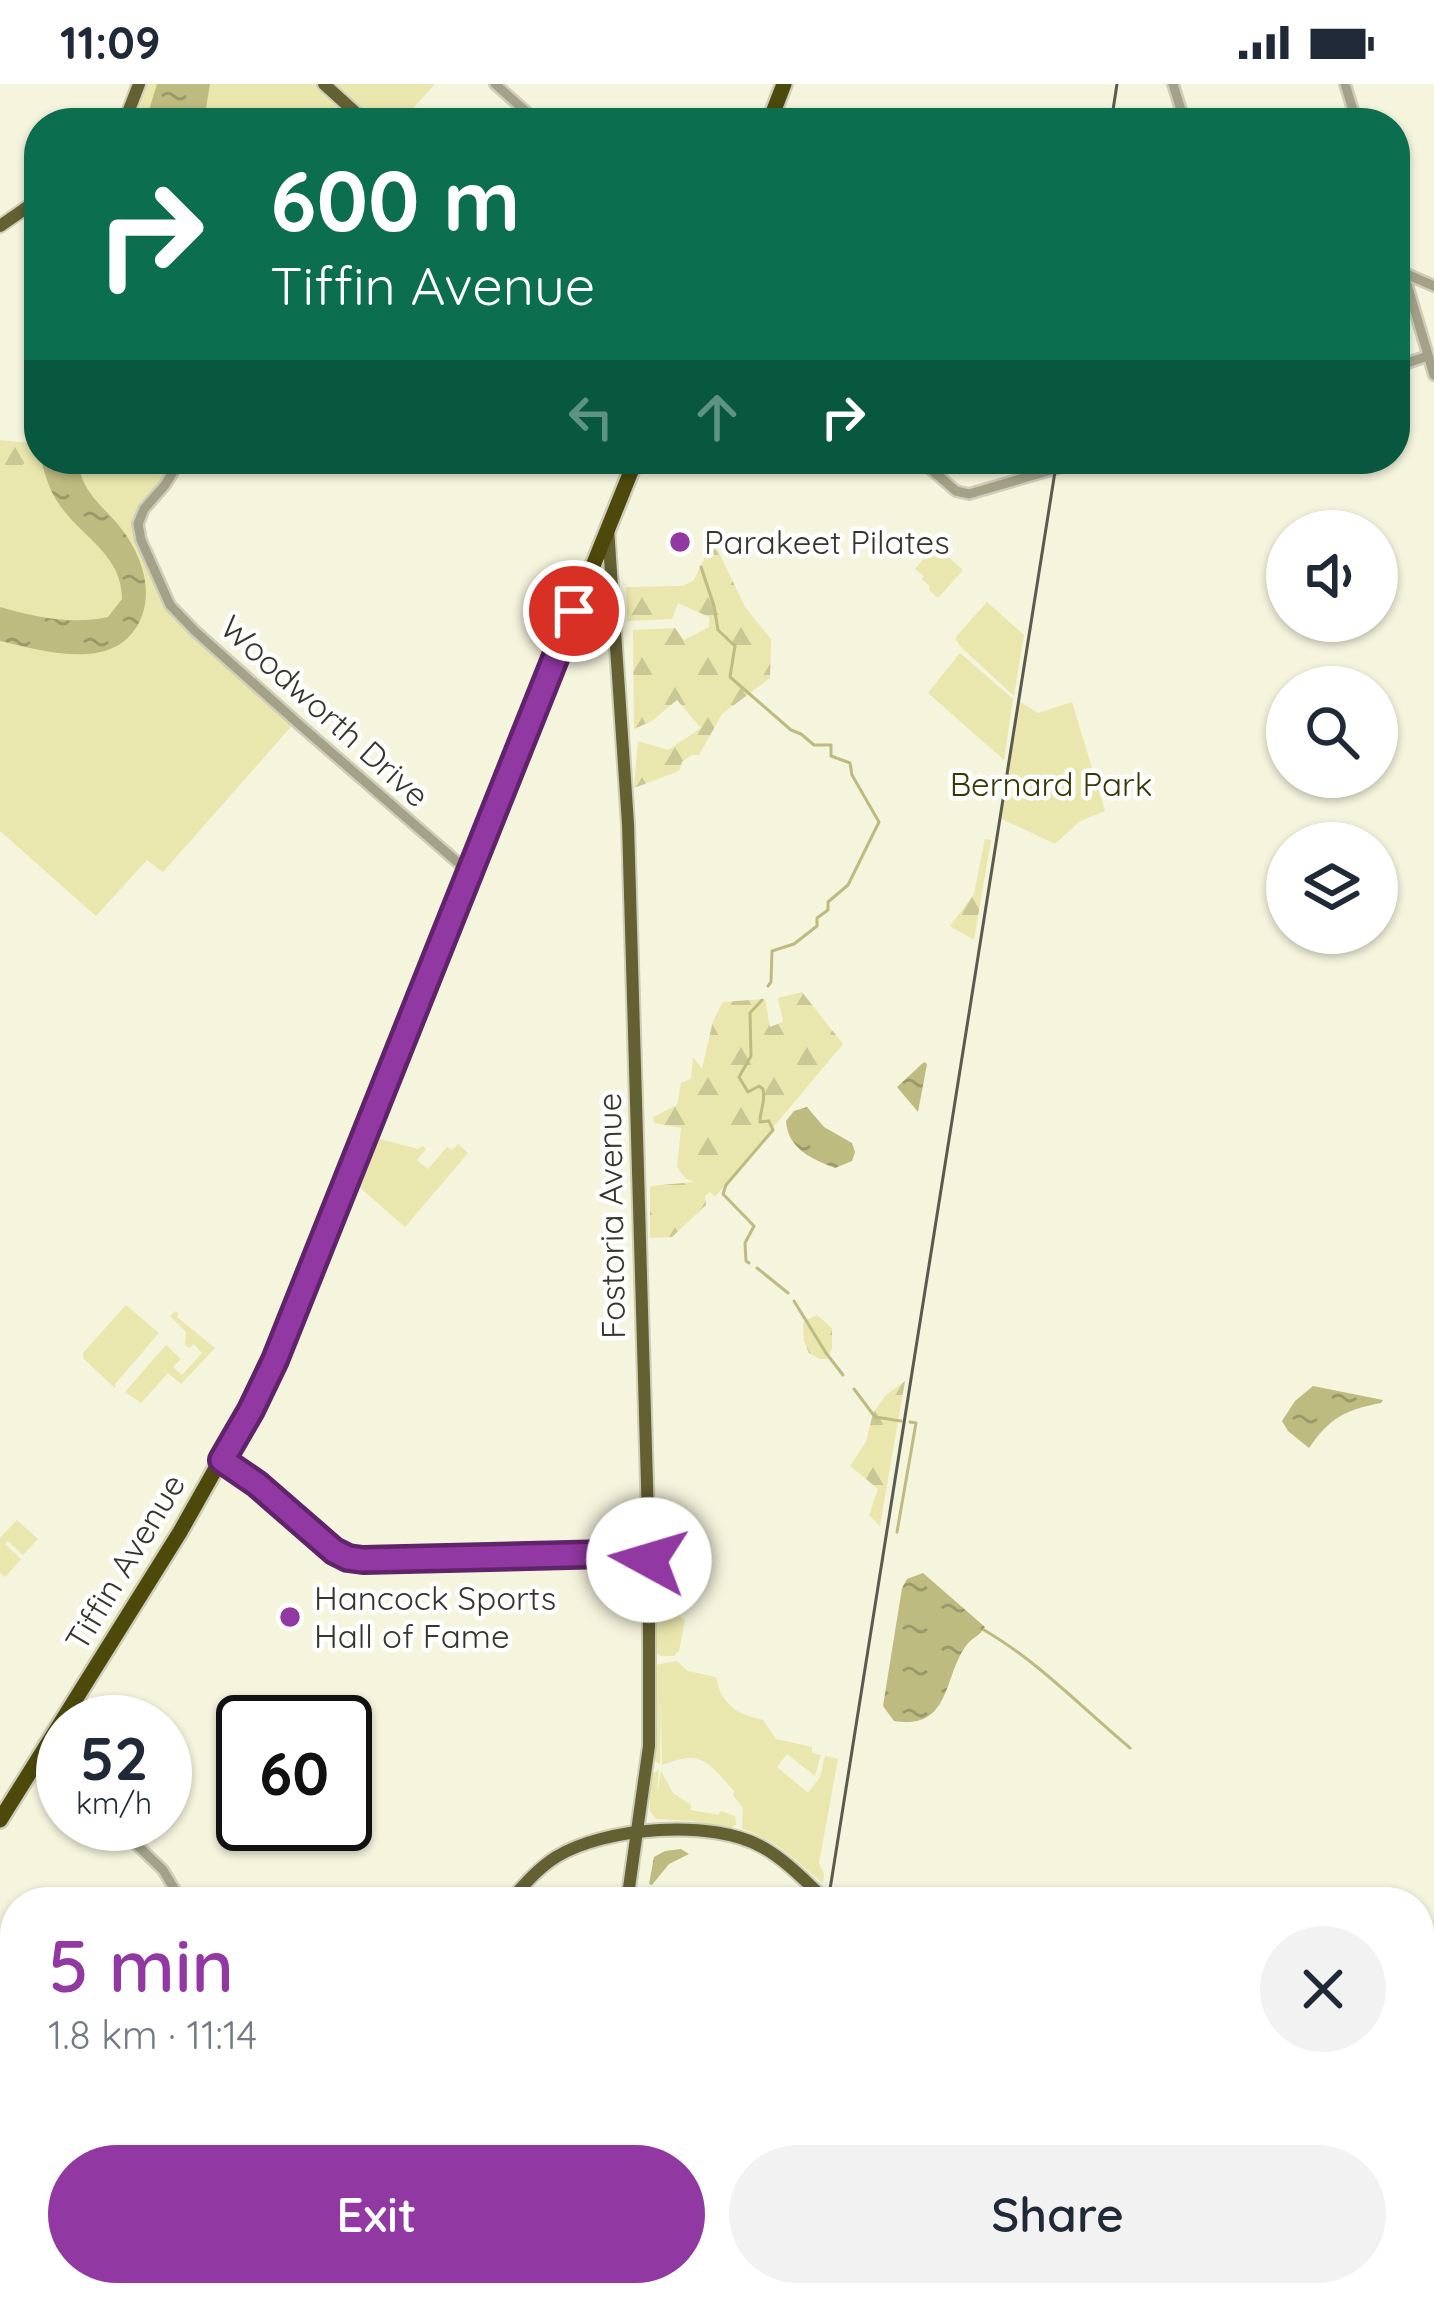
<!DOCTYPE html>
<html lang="en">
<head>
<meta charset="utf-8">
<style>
	:root { --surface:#fff; --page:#f2f2f3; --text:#1f2937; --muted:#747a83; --accent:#9238a3 }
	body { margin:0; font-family:Quicksand,sans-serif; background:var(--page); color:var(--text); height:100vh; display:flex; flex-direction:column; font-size:45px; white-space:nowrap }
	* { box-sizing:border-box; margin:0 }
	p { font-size:39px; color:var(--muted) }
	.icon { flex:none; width:66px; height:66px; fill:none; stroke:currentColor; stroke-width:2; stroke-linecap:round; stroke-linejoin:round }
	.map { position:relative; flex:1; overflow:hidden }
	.details { position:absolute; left:0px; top:1803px; width:1434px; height:420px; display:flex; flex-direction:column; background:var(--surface); border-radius:48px 48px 0 0; box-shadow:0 3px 9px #0004 }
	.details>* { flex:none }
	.banner { position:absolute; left:24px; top:24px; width:1386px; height:366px; border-radius:48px; box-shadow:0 3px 9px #0004; background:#0b6e4f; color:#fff; overflow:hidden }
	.buttons { position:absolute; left:1266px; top:426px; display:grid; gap:24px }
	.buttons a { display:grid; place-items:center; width:132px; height:132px; border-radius:50%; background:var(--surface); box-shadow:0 3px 9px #0004; font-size:60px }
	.speed { position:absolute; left:36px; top:1611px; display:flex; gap:24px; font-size:60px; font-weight:700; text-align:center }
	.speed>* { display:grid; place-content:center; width:156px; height:156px; border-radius:50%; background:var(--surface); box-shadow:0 3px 9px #0004; line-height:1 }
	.speed small { font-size:30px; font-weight:400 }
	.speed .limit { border:6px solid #111; border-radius:18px; background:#fff; color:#111 }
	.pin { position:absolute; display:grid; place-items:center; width:102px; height:102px; color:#fff; margin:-51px; border:6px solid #fff; border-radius:50%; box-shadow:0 3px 12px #0007 }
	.me { position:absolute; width:132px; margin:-66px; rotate:276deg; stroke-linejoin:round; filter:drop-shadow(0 0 9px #0008) }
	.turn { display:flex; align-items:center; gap:42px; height:252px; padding:0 48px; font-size:54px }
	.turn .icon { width:156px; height:156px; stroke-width:2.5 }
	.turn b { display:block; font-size:84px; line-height:102px }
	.lanes { display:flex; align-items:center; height:114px; padding:0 48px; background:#0003; justify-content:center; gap:60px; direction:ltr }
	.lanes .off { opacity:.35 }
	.round { display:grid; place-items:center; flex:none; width:126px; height:126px; border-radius:63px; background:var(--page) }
	.headline { display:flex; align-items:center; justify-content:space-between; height:204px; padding:0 48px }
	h1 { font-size:72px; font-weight:600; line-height:90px; color:var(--accent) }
	.cta { display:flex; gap:24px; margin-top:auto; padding:24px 48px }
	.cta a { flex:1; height:138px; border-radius:72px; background:var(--accent); color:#fff; font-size:48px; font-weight:600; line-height:138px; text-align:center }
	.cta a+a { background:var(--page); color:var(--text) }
	.status { display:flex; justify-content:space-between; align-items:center; height:84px; padding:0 60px; background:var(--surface); direction:ltr }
	.status svg { height:33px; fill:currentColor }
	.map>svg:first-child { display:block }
</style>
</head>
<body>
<div class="status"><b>11:09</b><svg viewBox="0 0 49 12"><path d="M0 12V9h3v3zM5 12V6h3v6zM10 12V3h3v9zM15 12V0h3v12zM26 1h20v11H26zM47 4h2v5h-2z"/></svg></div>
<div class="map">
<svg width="1434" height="2223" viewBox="0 0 1434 2223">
	<defs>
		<pattern id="forest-firs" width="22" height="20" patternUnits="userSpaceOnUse" patternTransform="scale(3)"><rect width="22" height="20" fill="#e9e7ad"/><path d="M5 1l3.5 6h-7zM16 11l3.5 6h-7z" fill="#c8c795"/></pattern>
		<pattern id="water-ripples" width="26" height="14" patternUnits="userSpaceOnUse" patternTransform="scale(3)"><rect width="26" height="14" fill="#bdbb80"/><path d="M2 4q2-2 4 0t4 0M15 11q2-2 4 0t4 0" fill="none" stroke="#9a9969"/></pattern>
	</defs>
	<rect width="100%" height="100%" fill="#f5f4dd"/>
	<!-- green -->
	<g fill="#e9e7ad">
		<path d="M143,0h292l-35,39h-272z"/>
		<path d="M0,356l39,4v15h139l-40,65 28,74 130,123 -133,151 -16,-12 -51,56 -96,-85z"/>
		<path d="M935,462l28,24 -25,28 -9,-8 1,-3 -8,-8 2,-3 -9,-7z"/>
		<path d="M987,518l37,33 -10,61 -53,-49 -6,-9z"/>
		<path d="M960,569l53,46 -9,61 -76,-67z"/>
		<path d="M1019,617l19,12 34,-11 33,109 -25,10 -25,23 -55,-26z"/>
		<path d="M376,1054l42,11 5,-3 3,3 -9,11 11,9 19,-22 5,3 6,-6 10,9 -63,74 -47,-41z"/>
		<path d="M126,1221l33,28 -44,51 1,5 -33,-31v-5z"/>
		<path d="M176,1227l3,3 -2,3 38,31 -34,36 -13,-11 -27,30 -16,-11 41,-47 15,14 -8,8 9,8 20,-22 -8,-9 -5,4 -4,-3 1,-13 -16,-16z"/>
		<path d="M17,1436l21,19 -15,16 -15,-14 -3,3 16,15 -16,18 -5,-4v-35z"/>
		<path d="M658,1475l34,7 -1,11 -5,1 -6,38 5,4 -6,31 -5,5h-13l-7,-4 -1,-91z"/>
		<path d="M677,1577l11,10 28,6c5,28 21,37 47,43l13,19 36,8v6l9,2 -6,21 -28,-22 -10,13 31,26 12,-16 5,-21 13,3 -19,104 5,11 -1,10c-25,-22 -48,-45 -81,-55l1,-21 -10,-13 1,-4c-27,-30 -32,-42 -72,-26l-1,-67 -1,66 -8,-5 3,-94z"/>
		<path d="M659,1686l-2,23 4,-22 12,22 18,12v5l27,5 3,-4 14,5 1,9 -6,3 -36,-7 -38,-2 -6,-8v-36z"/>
	</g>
	<!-- forest -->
	<g fill="url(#forest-firs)">
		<path d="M0,358l39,4 -39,45z"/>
		<path d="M713,456l32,67 26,32 -1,39 -48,36 -23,41h-8l-9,7 -3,9 -45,17 4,-47 30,9 33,-22 -24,-28 -25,21 -18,8 -1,-99 42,-2 9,12 25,-13v-10l-31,-14 -6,16 -45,2 -1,-34 57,-1 11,-6z"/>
		<path d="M985,755l6,1 -17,100 -24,-14 24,-32z"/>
		<path d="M802,908l41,52 -128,153 -5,-5 -5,4 1,9 -34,32 -22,1v-52l44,-4 -9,-4 -8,-11 4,-39 -27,-5 -1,-6 24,-12 4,-22 10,-4 2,-22 9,12 11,-48 10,-19 42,-3 5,28 13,-5 -5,-24z"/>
		<path d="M817,1231l15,13v20l-5,11h-7l-11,-6 -5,-12 -1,-19z"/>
		<path d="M905,1297l-25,145 -11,-11 9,-26 -28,-23 16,-24 7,-29 13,-18z"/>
	</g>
	<!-- water -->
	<g fill="url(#water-ripples)">
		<path d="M157,0h53l-5,30 1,9h-61z"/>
		<path d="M41,375h37c2,29 19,42 37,62 27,30 44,77 18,111 -29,38 -93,18 -133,9v-34c34,10 73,18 108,10l14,-18c0,-45 -41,-62 -63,-95 -10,-14 -14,-29 -18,-45z"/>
		<path d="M924,978l3,2 -9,48 -21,-25z"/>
		<path d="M807,1023l17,20 28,16 3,9 -3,9 -17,7c-23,-9 -47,-19 -49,-47l8,-10z"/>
		<path d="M1313,1302l70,14 -2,3c-37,7 -51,15 -72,45l-21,-17 -6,-10 13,-20z"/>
		<path d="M923,1489l62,54c-5,9 -14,11 -20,20 -22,33 -15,83 -71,74l-11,-15 19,-118 5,-9z"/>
		<path d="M681,1765l8,5 -20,10 -17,21 -3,-1 5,-27 11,-6z"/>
		<path d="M356,2208h131l-1,9 -8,3 -29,-7 -23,6 -49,3z"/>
	</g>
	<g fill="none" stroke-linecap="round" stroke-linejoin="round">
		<!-- stream -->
		<g stroke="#bdbb80" stroke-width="3">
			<path d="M701,483l13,39 4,24 17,16 -5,31 61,53 10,4 13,11h17v11l19,7 2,12 27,47 -31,63 -20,17v8l-11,8v8l-23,18 -22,7 -1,31 -3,4"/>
			<path d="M749,1179l-3,-2 -1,-18 9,-17 -31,-32 3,-9 47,-55 -4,-9 -9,1c0,-13 6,-20 3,-33l-4,-3 -11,6 -9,-15 12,-21 -1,-43 12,-13"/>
			<path d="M757,1184l31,25"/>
			<path d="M794,1217l32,52 17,22"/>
			<path d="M854,1305l21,28 26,4"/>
			<path d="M897,1448l19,-109 -6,-1"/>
			<path d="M984,1546c55,32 98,78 146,118"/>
		</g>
		<defs>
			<g id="minor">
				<path d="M495,0l44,39"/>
				<path d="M1173,0l12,39"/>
				<path d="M1345,0l12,39"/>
				<path d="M1395,160l39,131"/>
				<path d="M1395,185l39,17"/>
				<path d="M1395,283l33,-11"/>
				<path d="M181,375l-16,26 -21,24 -6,15 3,16 29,65 25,26 106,95 169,147"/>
				<path d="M919,375l37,32 13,3 120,-35"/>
				<path d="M222,1376l35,23 80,70 26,7 286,-7"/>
				<path d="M39,1675l24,19"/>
				<path d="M115,1740l48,46 19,32"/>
				<path d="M173,2208l17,15"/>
				<path d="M1018,2223l5,-15"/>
				<path d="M1433,2223l1,-5"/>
			</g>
			<g id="major">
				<path d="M324,0l43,39"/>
				<path d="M124,39l15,-39"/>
				<path d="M0,142l39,-27"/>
				<path d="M608,444l20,296 21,729v193l-22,156"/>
				<path d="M509,1818c14,-16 28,-33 47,-45 48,-30 158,-39 208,-9 24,14 44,36 64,54"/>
				<path d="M0,2085l15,12"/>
				<path d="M1261,2208l16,15"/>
				<path d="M562,2223l3,-15"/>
			</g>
			<g id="highway">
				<path d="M769,39l15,-39"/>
				<path d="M0,1736l180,-288 84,-149 372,-924"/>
			</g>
		</defs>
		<!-- minor casing -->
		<use href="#minor" stroke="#cfceba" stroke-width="14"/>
		<!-- major casing -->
		<use href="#major" stroke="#cfceba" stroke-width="16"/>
		<!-- highway casing -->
		<use href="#highway" stroke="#cfceba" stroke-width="20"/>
		<!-- minor -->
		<use href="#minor" stroke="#a3a289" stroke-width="9"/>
		<!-- major -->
		<use href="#major" stroke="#636032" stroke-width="12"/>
		<!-- highway -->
		<use href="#highway" stroke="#4c490b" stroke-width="15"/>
		<!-- rail -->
		<g stroke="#5a5a4e" stroke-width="3">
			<path d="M1111,39l6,-39"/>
			<path d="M828,1818l229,-1443"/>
			<path d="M763,2223l3,-15"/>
		</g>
	</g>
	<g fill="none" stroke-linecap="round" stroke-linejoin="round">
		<defs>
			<path id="route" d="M574,527l-299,749 -24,50 -29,50 35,24 77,67 14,7 15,2 286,-7v7"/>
		</defs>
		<!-- route casing -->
		<use href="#route" stroke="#5f246a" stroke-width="30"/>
		<!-- route -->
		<use href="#route" stroke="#9238a3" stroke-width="21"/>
	</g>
	<!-- markers -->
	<g fill="#9238a3" stroke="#fff" stroke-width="4.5">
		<circle cx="680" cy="458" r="12"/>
		<circle cx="290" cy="1533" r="12"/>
	</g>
	<g text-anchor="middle" stroke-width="9" stroke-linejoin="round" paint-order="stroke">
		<!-- poi labels -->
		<g font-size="33" fill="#36362d" stroke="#fff" text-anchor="start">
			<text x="704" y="470">Parakeet Pilates</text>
			<text x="314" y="1526">Hancock Sports<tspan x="314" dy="38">Hall of Fame</tspan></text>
		</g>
		<!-- street labels -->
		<g font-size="33" fill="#36362d" stroke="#fff">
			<text transform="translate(325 627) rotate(42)" y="12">Woodworth Drive</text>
			<text transform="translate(611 1132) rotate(-91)" y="12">Fostoria Avenue</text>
			<text transform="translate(125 1478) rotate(-59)" y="12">Tiffin Avenue</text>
		</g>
		<!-- park labels -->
		<g font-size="33" fill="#3a3707" stroke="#fff">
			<text x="1051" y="712">Bernard Park</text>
		</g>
	</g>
</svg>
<div class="buttons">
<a><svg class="icon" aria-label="sound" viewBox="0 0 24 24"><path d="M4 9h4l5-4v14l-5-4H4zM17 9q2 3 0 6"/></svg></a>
<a><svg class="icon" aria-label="search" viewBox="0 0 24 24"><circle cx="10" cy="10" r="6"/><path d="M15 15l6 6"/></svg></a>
<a><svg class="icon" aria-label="layers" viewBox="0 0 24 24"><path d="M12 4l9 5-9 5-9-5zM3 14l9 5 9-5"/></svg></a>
</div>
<div class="speed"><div>52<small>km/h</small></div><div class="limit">60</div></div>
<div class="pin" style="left:574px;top:527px;background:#d93025"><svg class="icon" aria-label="arrive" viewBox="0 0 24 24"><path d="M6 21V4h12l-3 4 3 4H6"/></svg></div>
<svg class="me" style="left:649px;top:1476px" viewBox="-20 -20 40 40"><circle r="19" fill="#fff"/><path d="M0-13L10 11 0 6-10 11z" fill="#9238a3"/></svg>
<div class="banner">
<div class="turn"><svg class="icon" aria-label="right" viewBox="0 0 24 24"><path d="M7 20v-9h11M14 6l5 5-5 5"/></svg><div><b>600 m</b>Tiffin Avenue</div></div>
<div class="lanes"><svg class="icon off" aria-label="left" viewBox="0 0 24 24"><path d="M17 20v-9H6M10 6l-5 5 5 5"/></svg><svg class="icon off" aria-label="ahead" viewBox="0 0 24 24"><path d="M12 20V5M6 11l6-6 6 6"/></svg><svg class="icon" aria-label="right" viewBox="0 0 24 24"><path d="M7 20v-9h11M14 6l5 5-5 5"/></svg></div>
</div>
<section class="details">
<div class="headline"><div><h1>5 min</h1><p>1.8 km · 11:14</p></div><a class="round"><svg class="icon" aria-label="close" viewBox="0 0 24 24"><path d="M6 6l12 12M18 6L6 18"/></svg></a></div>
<div class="cta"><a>Exit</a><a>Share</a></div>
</section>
</div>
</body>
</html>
